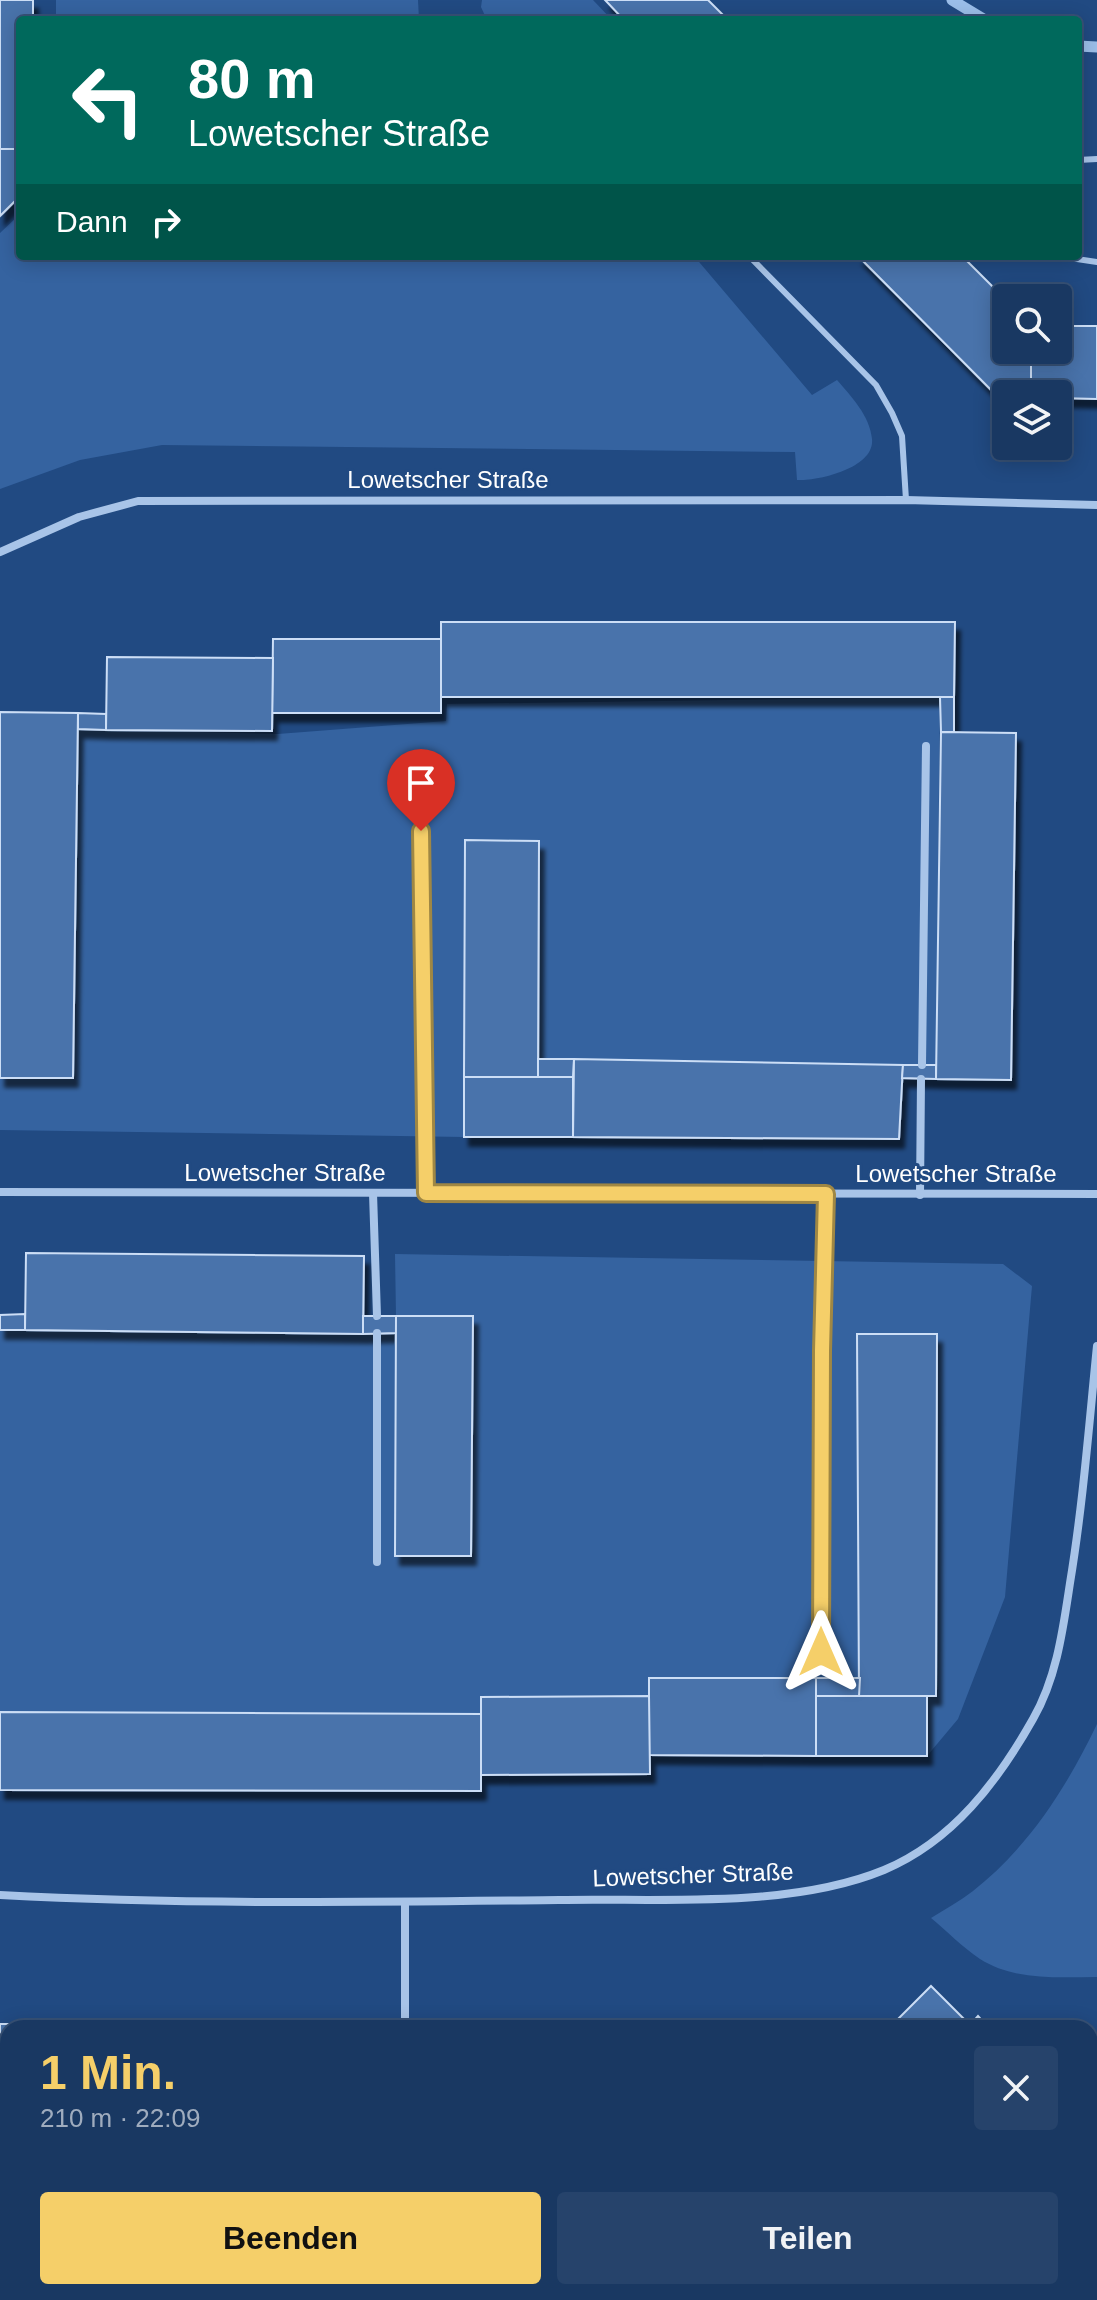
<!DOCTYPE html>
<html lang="de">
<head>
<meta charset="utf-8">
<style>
	:root { --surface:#193862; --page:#26436b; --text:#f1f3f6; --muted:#9facbe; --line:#375277; --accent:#f5cf69 }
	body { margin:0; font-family:Helvetica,sans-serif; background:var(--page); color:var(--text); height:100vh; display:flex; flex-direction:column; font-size:30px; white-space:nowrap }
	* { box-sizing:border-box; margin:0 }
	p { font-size:26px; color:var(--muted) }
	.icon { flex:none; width:44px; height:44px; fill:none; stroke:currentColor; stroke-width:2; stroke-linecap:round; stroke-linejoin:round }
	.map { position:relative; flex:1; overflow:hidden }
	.details { position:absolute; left:0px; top:2020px; width:1098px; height:280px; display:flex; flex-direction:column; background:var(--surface); border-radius:24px 24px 0 0; box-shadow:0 4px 20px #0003,0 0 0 2px var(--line) }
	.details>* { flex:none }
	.guide { position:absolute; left:16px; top:16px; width:1066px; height:244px; border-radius:8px; box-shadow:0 4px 20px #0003,0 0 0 2px var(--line); background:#00695c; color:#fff; overflow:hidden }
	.fabs { position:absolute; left:992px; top:284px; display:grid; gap:16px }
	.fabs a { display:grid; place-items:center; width:80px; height:80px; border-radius:8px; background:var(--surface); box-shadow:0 4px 20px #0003,0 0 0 2px var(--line); font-size:40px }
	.pin { position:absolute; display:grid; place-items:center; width:68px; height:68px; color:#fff; margin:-82px -34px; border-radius:50% 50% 50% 0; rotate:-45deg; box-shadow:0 0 8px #0007 }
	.pin .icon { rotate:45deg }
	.me { position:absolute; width:88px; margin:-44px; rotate:0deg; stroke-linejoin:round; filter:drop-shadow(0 0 6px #0008) }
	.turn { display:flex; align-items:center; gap:28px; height:168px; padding:0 40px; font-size:36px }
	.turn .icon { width:104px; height:104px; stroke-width:2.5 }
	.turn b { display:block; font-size:56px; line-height:68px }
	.then { display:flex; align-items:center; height:76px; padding:0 40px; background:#0003; gap:16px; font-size:30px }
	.round { display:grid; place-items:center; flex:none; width:84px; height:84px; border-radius:8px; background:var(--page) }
	.summary { display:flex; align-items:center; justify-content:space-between; height:136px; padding:0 40px }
	h1 { font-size:48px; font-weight:700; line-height:60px; color:var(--accent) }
	.button { display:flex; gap:16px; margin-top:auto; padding:16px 40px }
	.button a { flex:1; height:92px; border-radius:8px; background:var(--accent); color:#111; font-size:32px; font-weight:700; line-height:92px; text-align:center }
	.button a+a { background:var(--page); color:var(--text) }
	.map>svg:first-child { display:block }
</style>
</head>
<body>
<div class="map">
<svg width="1097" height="2300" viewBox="0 0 1097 2300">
	<defs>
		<filter id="shadow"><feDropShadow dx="5" dy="9" stdDeviation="2" flood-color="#0009"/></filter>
	</defs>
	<rect width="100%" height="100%" fill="#214a82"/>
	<!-- green -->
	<g fill="#3563a0">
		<path d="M56,0h362l1,20h-363z"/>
		<path d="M482,0h111l19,20h-125l-6,-13z"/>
		<path d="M20,214v42h674l118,139 25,-15c14,16 33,36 35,59 3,29 -54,42 -75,41l-2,-28 -633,-7 -82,15 -80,29v-256z"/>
		<path d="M940,697l-4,368 -398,-6 1,-218 -74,-1 -1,297 -464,-7v-52h73l5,-349 200,5 168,-13 1,-17z"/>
		<path d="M395,1254l608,10 29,22 -27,311 -47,122 -31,37v-60l9,-1 -76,-17h-210l-1,18 -167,1 -1,17 -481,-2v-382l397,3 -2,223h76l2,-239 -77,-1z"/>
		<path d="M1097,1724v253c-40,0 -82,4 -117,-18 -18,-12 -33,-28 -49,-41 14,-9 29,-17 42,-27 55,-43 94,-104 124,-167z"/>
	</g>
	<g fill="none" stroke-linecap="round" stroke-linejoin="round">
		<!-- stream -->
		<g stroke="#9bbee9" stroke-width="11">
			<path d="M952,0l33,20"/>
			<path d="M1078,46l19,1"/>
		</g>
	</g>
	<!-- building -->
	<g fill="#4a73ab" stroke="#ccdef6" stroke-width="2" filter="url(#shadow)">
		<path d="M0,0h33v20h-13v129h-20z"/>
		<path d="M605,0h103l20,20h-104z"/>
		<path d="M0,149h20v47l-20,20z"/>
		<path d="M858,256h104l44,44v50h25v44h-25v11z"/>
		<path d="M1058,326h39v73l-39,-1v-4h-27v-44h27z"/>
		<path d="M441,622h514l-1,75h-513z"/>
		<path d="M273,639h168v74h-169z"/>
		<path d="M107,657l166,1 -1,73 -166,-1z"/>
		<path d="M940,697h14v35h-13z"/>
		<path d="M0,712l78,1 -5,365h-73z"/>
		<path d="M78,713l28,1v16l-28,-1z"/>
		<path d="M941,732l75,1 -5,347 -75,-1z"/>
		<path d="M465,840l74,1 -1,236h-74z"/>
		<path d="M538,1059h36l-1,18h-35z"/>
		<path d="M574,1059l329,6 -4,74 -326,-2z"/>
		<path d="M903,1065h33v14l-34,-1z"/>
		<rect x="464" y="1077" width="109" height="60"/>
		<path d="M26,1253l338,3 -1,78 -338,-4z"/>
		<path d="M25,1314v16h-25v-15z"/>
		<path d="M363,1316h33l1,17 -34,1z"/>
		<path d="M396,1316h77l-2,240h-76z"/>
		<path d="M857,1334h80l-1,362h-77z"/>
		<path d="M649,1678h167v78l-167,-1z"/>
		<path d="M816,1678h44l-1,18h-43z"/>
		<path d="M649,1696l1,78 -169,1v-78z"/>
		<rect x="816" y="1696" width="111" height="60"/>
		<path d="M0,1712l481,2v77l-481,-1z"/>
		<path d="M931,1986l39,39 8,-9 11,12h-100z"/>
		<path d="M0,2024h42v4h-34v264h36v8h-44z"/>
		<rect x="450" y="2027" width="68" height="1"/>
		<path d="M1097,2075v23l-7,-7v-9z"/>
		<path d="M1097,2152v22l-7,-7v-8z"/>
		<path d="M1090,2284h7v16h-279v-8h272z"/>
		<path d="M111,2292h68v8h-67z"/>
		<rect x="449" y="2292" width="68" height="8"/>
		<rect x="582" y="2292" width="67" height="8"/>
	</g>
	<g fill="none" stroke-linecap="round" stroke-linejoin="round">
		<!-- lane -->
		<g stroke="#a8c4e8" stroke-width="6">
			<path d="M1078,160l19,-1"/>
			<path d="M749,256l127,129 16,28 10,23 4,64"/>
			<path d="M1057,256l40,6"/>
		</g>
		<!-- street -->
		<g stroke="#a8c4e8" stroke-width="8">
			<path d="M0,552l79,-35 59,-16 768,-1 191,5"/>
			<path d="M421,831l5,362"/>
			<path d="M922,1065l4,-319"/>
			<path d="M0,1192l1097,2"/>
			<path d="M373,1193l4,123"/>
			<path d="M920,1195l1,-116"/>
			<path d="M377,1562v-229"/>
			<path d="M821,1652l1,-301 4,-157"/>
			<path d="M0,1895c186,10 373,7 559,5 102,-2 230,9 325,-30 69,-29 114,-89 149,-151 24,-42 30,-90 37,-136 13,-79 19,-158 27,-237"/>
			<path d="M405,1902v126"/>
			<path d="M402,2300v-8"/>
		</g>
	</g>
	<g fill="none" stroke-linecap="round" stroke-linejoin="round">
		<defs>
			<path id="route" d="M421,831l5,362 400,1 -4,157 -1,301"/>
		</defs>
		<!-- route casing -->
		<use href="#route" stroke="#9f8744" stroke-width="20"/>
		<!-- route -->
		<use href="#route" stroke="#f5cf69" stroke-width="14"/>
	</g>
	<g text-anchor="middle" stroke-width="6" stroke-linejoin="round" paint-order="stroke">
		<!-- street labels -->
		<g font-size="24" fill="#fff" stroke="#214a82">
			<text x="448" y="488">Lowetscher Straße</text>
			<text x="285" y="1181">Lowetscher Straße</text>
			<text x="956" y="1182">Lowetscher Straße</text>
			<text transform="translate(693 1875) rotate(-2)" y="8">Lowetscher Straße</text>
		</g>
	</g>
</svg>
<div class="fabs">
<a><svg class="icon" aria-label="search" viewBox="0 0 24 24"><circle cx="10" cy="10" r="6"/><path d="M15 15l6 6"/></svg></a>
<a><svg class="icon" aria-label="layers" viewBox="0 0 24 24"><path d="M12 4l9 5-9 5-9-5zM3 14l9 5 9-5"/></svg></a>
</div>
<div class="pin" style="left:421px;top:831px;background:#d93025"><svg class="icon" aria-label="arrive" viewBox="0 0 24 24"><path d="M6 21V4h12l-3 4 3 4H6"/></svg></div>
<svg class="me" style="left:821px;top:1652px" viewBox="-20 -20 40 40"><path d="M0-17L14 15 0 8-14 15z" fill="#f5cf69" stroke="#fff" stroke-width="4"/></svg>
<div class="guide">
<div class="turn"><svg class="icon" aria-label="left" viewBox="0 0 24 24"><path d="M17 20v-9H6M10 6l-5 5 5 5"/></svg><div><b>80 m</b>Lowetscher Straße</div></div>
<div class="then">Dann<svg class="icon" aria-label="right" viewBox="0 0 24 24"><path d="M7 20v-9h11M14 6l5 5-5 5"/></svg></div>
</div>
<section class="details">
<div class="summary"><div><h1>1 Min.</h1><p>210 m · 22:09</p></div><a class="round"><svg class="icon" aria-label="close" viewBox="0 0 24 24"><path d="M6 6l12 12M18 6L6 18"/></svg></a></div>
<div class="button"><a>Beenden</a><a>Teilen</a></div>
</section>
</div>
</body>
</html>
